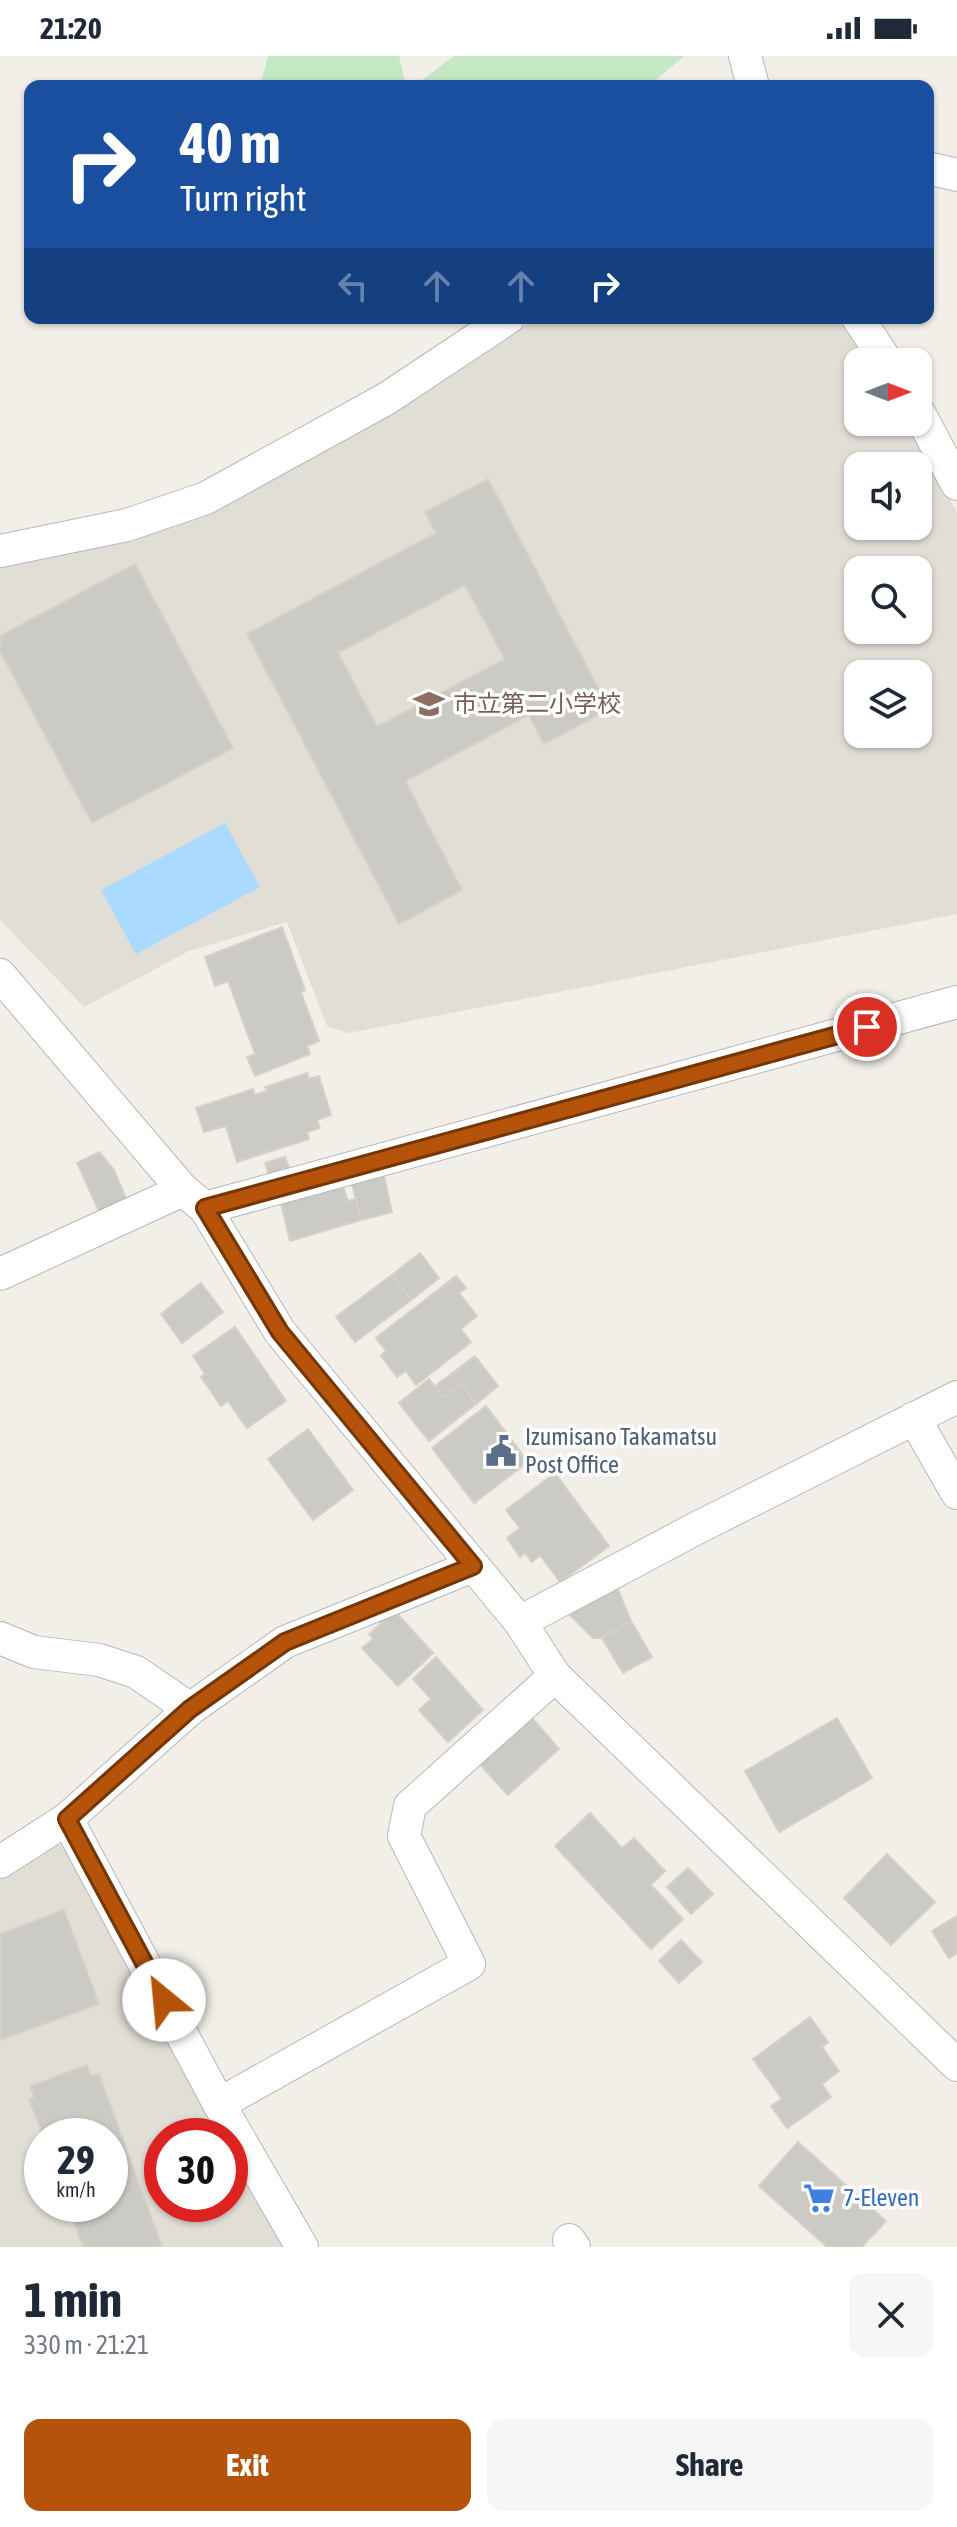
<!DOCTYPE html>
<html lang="en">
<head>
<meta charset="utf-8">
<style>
	:root { --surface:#fff; --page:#f6f6f7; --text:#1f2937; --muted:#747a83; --accent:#b45309 }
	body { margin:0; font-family:"Asap Condensed","Noto Sans JP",sans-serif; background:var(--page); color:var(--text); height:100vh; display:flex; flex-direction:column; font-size:30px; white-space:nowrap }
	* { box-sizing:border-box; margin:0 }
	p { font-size:26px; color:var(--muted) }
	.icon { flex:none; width:44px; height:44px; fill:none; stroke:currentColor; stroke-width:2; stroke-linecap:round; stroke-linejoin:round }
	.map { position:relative; height:2191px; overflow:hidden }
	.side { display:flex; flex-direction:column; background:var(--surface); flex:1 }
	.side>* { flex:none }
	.hud { position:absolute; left:24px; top:24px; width:910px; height:244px; border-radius:16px; box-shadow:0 2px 6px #0004; background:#1a4fa0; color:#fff; overflow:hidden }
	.needle { width:52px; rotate:90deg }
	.controls { position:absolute; left:844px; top:292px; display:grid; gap:16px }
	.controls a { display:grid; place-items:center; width:88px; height:88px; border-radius:16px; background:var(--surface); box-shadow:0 2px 6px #0004; font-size:40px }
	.speed { position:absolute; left:24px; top:2062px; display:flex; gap:16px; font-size:40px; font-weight:700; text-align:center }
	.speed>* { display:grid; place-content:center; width:104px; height:104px; border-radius:50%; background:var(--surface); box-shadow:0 2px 6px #0004; line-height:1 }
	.speed small { font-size:20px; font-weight:400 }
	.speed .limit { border:12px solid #d22; background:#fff; color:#111 }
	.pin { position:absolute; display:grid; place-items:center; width:68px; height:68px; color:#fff; margin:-34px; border:4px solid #fff; border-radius:50%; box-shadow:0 2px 8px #0007 }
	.me { position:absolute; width:88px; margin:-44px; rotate:332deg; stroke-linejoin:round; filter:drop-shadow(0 0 6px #0008) }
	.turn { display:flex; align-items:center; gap:28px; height:168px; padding:0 24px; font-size:36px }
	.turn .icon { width:104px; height:104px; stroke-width:2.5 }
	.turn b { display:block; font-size:56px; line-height:68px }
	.lanes { display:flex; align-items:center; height:76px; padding:0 24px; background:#0003; justify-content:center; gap:40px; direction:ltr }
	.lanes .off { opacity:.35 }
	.round { display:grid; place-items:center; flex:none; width:84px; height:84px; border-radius:16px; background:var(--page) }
	.head { display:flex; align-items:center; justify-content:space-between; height:136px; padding:0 24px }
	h1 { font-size:48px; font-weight:700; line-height:60px }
	.action { display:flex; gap:16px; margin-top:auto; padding:16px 24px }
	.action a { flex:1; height:92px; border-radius:16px; background:var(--accent); color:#fff; font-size:32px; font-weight:700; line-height:92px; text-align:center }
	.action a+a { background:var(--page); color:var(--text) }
	.status { display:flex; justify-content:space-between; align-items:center; height:56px; padding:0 40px; background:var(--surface); direction:ltr }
	.status svg { height:22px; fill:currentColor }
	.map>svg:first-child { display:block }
</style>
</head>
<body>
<div class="status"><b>21:20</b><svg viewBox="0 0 49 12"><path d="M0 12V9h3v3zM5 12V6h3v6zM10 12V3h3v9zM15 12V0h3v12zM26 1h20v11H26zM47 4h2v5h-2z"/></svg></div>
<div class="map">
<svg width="957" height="2191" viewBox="0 0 957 2191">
	<rect width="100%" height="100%" fill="#f1efe8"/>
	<!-- education -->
	<g fill="#e1ded6" fill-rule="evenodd">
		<path d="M537,262h301l4,4 26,40h-10v60h50l49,91v401l-608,119 -22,-7 -40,-104 -98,29 -105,56 -84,-87v-355l390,-150zM858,410h60v60h-60zM858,514h60v60h-60zM858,618h60v60h-60z"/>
		<path d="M54,1787l17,8 156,285h-65v68h68v-62l57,105h-287v-371zM42,2080h68v68h-68z"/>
	</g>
	<!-- green -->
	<g fill="#c5e8c5">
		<path d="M268,0h131l7,30h-146z"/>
		<path d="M454,0h230l-35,30h-235z"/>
	</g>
	<!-- water -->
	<path fill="#aadaff" d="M225,767l35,64 -124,67 -35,-64z"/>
	<!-- building -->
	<g fill="#cccac5" stroke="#d6d1c6" stroke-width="2" fill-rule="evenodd">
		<path d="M488,423l121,230 -65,35 -15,-29 -124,66 57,109 -63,34 -152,-290 189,-101 -11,-21zM465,529l40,74 -128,68 -39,-74z"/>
		<path d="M135,508l98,184 -141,75 -92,-172v-15z"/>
		<path d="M282,871l23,63 -4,2 18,49 -12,5 3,8 -55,22 -8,-19 8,-3 -27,-73 -13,5 -10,-29z"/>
		<path d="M307,1017l2,6 10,-3 12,39 -14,5 3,8 -13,4 2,7 -72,23 -11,-36 -22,6 -8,-24 57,-19 2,6 12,-4 -2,-4z"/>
		<path d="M99,1096l15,18 16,38 -27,12 -26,-57z"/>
		<path d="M285,1101l4,11 -20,7 -4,-12z"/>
		<path d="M384,1120l8,36 -31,8 -9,-36z"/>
		<path d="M341,1124l7,21 8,-2 5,21 -71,21 -10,-42z"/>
		<path d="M420,1197l19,25 -28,22 -19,-25z"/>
		<path d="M392,1219l19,25 -56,42 -19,-25z"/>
		<path d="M456,1220l10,12 -7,5 18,23 -16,13 10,13 -55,43 -10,-14 -9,6 -16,-21 5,-5 -10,-13z"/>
		<path d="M201,1227l22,29 -41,31 -21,-29z"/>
		<path d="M235,1271l51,74 -39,27 -19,-27 -7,5 -20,-29 4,-3 -12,-18z"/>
		<path d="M475,1300l23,30 -22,18 -15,-19 -18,12 -9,-10z"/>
		<path d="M429,1323l14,18 18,-12 15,19 -47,37 -30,-38z"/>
		<path d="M486,1350l42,56 -54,41 -42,-55z"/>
		<path d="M308,1373l45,61 -40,30 -45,-61z"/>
		<path d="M555,1417l54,73 -49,36 -20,-27 -8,7 -7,-9 -5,4 -13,-19 13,-10 -14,-18z"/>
		<path d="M615,1526l16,39 -29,17h-9l-29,-29z"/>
		<path d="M392,1552l41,45 -35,33 -36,-38 11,-9 -4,-5 12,-10 -3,-3z"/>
		<path d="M631,1565l21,36 -29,16 -21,-35z"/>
		<path d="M436,1601l47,53 -35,32 -29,-32 12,-11 -18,-20z"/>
		<path d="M527,1656l32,37 -51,46 -33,-36z"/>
		<path d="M837,1662l35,60 -93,54 -34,-61z"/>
		<path d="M590,1757l32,35 12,-10 31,33 -14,14 32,34 -32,30 -96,-103z"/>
		<path d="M887,1798l48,48 -44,43 -47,-47z"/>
		<path d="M688,1812l25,26 -22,20 -24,-27z"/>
		<path d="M64,1854l35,94 -99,36v-106z"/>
		<path d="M957,1860v37l-8,5 -17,-27z"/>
		<path d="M681,1884l21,22 -23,21 -20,-22z"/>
		<path d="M810,1961l18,25 -6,5 17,24 -17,13 9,13 -44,31 -16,-22 11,-7 -29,-40z"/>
		<path d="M87,2009l4,11 8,-2 63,173h-79l-15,-43h42v-68h-67l-14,-37 5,-2 -4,-11z"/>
		<path d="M798,2086l88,79 -24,26h-35l-68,-61z"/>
	</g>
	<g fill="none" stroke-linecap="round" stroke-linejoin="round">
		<defs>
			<g id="minor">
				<path d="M745,0l8,30"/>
				<path d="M928,112l29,7"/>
				<path d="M858,262l29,44"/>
				<path d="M918,355l39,73"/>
				<path d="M0,495l127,-26 79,-27 180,-99 122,-81"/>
				<path d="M0,919l183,215"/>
				<path d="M205,1152l752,-206"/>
				<path d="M0,1218l183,-84 22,18 75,124 240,290 35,54 402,389"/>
				<path d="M914,1362l43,75"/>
				<path d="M520,1566l173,-92 264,-133"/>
				<path d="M0,1582l34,14 65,8 37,12 54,37"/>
				<path d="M0,1806l67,-43"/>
				<path d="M219,2048l250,-140 -65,-128 6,-30 145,-130"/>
				<path d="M569,2184l5,7"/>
				<path d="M302,2191l-83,-143 -152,-285 123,-110 95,-67 188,-76"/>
			</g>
		</defs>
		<!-- minor casing -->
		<use href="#minor" stroke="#b5b8bc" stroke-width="34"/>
		<!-- minor -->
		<use href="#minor" stroke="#fff" stroke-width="32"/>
	</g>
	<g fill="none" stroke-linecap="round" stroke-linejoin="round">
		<defs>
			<path id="route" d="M164,1944l-97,-181 123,-110 95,-67 188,-76 -193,-234 -75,-124 662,-181"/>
		</defs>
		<!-- route casing -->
		<use href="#route" stroke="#753606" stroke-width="20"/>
		<!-- route -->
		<use href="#route" stroke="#b45309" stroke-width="14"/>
	</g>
	<!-- icons -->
	<defs>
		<symbol id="school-bare" viewBox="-9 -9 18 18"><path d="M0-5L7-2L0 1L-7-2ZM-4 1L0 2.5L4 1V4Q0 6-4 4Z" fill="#8d6e63" stroke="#fff" stroke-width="2.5" paint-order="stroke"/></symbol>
		<symbol id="civic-bare" viewBox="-9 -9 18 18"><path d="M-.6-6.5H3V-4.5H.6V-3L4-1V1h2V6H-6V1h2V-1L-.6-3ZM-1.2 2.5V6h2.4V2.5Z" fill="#5c6f8a" stroke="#fff" stroke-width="2.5" paint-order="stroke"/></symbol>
		<symbol id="supermarket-bare" viewBox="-9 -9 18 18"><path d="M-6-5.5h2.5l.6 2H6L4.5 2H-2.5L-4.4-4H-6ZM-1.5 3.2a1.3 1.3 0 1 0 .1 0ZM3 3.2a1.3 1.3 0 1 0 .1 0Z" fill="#3f7fe0" stroke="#fff" stroke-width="2.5" paint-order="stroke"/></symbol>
	</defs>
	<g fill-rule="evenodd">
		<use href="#school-bare" x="407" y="626" width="44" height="44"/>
		<use href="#civic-bare" x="479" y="1373" width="44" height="44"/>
		<use href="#supermarket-bare" x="797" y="2120" width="44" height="44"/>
	</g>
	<g text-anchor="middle" stroke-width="7" stroke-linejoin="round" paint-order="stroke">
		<!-- education labels -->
		<g font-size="24" fill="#785e54" stroke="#fff" text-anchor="start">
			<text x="453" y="656">市立第二小学校</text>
		</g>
		<!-- service labels -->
		<g font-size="24" fill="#4e5e75" stroke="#fff" text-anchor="start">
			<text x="525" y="1389">Izumisano Takamatsu<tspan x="525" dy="28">Post Office</tspan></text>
		</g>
		<!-- shop labels -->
		<g font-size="24" fill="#366cbe" stroke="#fff" text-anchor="start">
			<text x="843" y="2150">7-Eleven</text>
		</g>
	</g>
</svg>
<div class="controls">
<a><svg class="needle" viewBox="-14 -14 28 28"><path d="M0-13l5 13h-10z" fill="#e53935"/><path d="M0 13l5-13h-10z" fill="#747a83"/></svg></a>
<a><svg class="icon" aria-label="sound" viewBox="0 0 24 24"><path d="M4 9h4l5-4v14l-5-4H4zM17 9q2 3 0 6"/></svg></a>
<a><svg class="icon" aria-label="search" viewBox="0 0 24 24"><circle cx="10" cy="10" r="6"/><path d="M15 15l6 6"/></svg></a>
<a><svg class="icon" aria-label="layers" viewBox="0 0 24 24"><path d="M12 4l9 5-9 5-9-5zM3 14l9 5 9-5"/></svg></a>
</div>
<div class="speed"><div>29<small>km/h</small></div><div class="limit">30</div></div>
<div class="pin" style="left:867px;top:971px;background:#d93025"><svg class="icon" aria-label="arrive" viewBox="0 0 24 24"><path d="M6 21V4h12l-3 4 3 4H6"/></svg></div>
<svg class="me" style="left:164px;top:1944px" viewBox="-20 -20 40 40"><circle r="19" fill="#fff"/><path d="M0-13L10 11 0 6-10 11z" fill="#b45309"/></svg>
<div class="hud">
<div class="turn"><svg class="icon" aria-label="right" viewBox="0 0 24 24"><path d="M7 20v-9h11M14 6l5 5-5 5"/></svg><div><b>40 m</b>Turn right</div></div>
<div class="lanes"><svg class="icon off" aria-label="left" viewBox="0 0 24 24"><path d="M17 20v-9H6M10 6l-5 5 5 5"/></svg><svg class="icon off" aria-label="ahead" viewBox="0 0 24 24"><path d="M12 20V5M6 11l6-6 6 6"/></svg><svg class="icon off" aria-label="ahead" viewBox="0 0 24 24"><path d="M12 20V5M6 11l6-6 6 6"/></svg><svg class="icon" aria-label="right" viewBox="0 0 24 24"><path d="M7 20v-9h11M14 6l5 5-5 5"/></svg></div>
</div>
</div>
<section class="side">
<div class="head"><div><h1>1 min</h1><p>330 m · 21:21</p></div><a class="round"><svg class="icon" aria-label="close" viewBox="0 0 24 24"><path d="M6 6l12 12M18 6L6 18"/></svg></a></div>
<div class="action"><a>Exit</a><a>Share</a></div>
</section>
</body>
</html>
